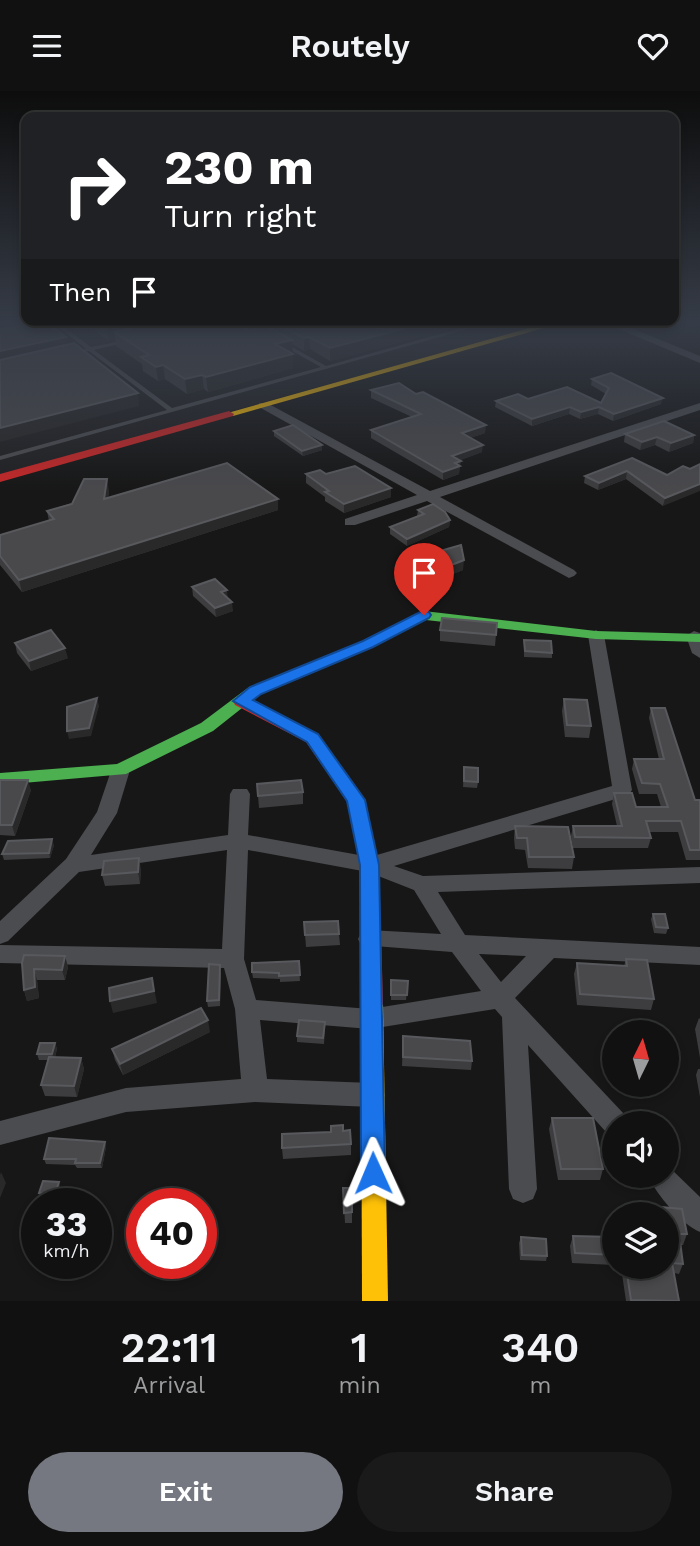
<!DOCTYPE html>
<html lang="en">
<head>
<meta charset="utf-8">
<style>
	:root { --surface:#111; --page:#1a1a1a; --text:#f1f3f6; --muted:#9c9d9f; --line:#303131; --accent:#757880 }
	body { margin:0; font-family:"Work Sans",sans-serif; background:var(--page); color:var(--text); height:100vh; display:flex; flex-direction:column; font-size:26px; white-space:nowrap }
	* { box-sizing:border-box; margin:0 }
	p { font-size:23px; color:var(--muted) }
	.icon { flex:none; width:38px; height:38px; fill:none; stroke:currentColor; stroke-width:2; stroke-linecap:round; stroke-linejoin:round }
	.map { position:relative; height:1210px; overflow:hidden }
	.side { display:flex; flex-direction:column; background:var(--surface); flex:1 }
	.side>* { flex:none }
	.hud { position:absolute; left:21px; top:21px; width:658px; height:214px; border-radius:14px; box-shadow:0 4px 10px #0003,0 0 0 2px var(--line); background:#202124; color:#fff; overflow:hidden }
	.needle { width:46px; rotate:5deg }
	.tools { position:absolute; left:602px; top:929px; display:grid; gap:14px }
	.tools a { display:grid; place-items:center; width:77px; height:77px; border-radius:50%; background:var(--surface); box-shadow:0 4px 10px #0003,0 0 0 2px var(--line); font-size:35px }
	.speed { position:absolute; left:21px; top:1097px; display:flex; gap:14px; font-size:35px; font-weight:700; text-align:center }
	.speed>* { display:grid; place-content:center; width:91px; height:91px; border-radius:50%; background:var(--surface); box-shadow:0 4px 10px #0003,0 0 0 2px var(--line); line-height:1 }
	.speed small { font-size:18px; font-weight:400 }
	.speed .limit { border:10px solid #d22; background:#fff; color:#111 }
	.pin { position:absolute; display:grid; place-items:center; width:60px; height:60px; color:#fff; margin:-72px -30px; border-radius:50% 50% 50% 0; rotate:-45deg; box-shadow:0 0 7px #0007 }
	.pin .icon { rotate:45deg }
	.me { position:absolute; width:77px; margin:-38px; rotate:359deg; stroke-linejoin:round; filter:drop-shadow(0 0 5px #0008) }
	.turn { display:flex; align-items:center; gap:24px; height:147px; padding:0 28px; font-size:32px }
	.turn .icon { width:91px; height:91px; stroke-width:2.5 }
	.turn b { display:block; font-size:49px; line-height:60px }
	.then { display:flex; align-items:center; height:66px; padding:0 28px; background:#0003; gap:14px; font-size:26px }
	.eta { display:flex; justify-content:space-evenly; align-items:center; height:119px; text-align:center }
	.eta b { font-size:42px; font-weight:600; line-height:49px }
	.cta { display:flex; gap:14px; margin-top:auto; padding:14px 28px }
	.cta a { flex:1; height:80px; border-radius:42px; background:var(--accent); color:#fff; font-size:28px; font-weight:600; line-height:80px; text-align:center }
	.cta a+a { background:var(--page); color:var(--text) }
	header { display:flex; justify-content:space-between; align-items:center; height:91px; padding:0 28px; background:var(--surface); font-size:32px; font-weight:600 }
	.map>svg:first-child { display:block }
</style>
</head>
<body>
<header><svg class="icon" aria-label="menu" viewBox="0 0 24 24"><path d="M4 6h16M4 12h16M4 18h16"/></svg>Routely<svg class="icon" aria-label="heart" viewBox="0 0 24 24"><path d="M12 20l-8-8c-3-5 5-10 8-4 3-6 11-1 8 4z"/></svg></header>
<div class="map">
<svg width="700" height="1210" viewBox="0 0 700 1210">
	<rect width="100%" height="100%" fill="#171717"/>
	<!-- built -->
	<path fill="#212123" d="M0,231h553l-553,153z"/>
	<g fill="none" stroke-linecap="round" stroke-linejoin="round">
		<!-- lane -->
		<g fill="#4b4c50" fill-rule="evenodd">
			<path d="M52,231h5l34,25 36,-7v2l-33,8 78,58 149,-41 -40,-22v-2h4l41,23 157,-44 7,1 -490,137v-4l167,-46 -78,-59 -17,3v-2l14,-3z"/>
			<path d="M243,231h6l19,11 -5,1z"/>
		</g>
		<!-- street -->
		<g fill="#4b4c50" fill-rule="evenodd">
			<path d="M602,231h14l84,34v7z"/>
			<path d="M259,312h8l163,88 270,-88v7l-260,87 134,73 3,3 -3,3 -5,2 -142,-77 -72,24h-10v-6l72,-24 -158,-88z"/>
			<path d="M596,539l8,5 28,155 -3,5 -235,71 29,10 277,-9v16l-262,9 27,43 235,12v18l-146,-7 -39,40 109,116 4,9h-14v12l-8,-3 -78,-87 9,144 -4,10 -10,4 -10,-4 -4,-10 -7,-172 -7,-8 -125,20 -110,-9 7,59 105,4 9,4 4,8 -4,8 -9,4 -117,-5 -129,10 -126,33v-24l126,-33 115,-9 -6,-70 -11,-41 -224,-5v-18l222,4 5,-99 -148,22 -71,69 -8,3v-23l66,-62 31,-47 16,-47h14l3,5 -13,43 -26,42 137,-20 2,-41 3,-5h14l3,5 -2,41 122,22 242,-71 -24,-151zM248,759l120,22 46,18 27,44 -72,-4 -8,3 -3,6 3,6 91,7 29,39 -111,18 -114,-9 -12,-41zM479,863l47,2 -25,26z"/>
			<path d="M694,540l6,2v25l-8,-5 -6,-17z"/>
			<path d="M667,1074l33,32v35c-19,-8 -43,-37 -52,-56h19z"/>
		</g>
		<!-- fast -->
		<path fill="#4caf50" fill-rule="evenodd" d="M424,520l172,20 104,3v8l-104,-3 -170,-19 -53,27 -112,46 -48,38 -87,43 -126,11v-12l117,-9 84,-41 48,-36 114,-46z"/>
		<!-- slow -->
		<g fill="#ffc107" fill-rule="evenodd">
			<path d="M551,231h14l-332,94 -9,-2z"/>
			<path d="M372,904l8,3 3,6 5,297h-26l-1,-297 3,-6z"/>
		</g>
		<!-- jam -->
		<g fill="#c62828" fill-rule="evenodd">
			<path d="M229,320l5,3 -1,2 -233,66v-8z"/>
			<path d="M241,605l77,38 47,66 14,65 4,139 -3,6 -8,3 -8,-3 -3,-6v-139l-14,-64 -41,-59 -71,-37 -2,-4z"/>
		</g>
	</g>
	<!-- wall -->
	<g fill="#3d3d3f">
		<path d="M94,231h141l14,8 19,-3 -8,-5h213l-143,39 -20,-12 -6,2 -12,-7 1,24 -85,24 -4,-3 -17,5 -22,-15 -7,2 -15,-10 -1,-7 -26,-18 -1,-8 -7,2 -12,-8z"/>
		<path d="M592,288l69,25 -48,17 -15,-7 -18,5 -11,-5 -37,12 -37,-19 1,-6 32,-2 73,4 5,-9 -15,-9z"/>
		<path d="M371,299l45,4 69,39 -15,5 12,14 -22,8 -1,14 -16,6 -72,-42v-8l41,-13 -41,-19z"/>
		<path d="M274,340l48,19 -19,6 -29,-20z"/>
		<path d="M625,343l69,1 -1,8 -24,9 -14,-7 -15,5 -16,-8z"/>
		<path d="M632,367l35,17 16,-9 -20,40 -37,-27 -28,11 -14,-7 1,-7z"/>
		<path d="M306,383h20l65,14v9l-47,16 -19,-12v-4l-19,-14z"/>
		<path d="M109,400l-1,7 170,12 -256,82 -22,-27v-30l49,-14 -2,-10z"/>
		<path d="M418,419l32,10 -1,7 -42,19 -17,-12v-7l27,-11z"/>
		<path d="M426,464l37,15 -23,9 -15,-14z"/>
		<path d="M192,496l36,11 5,13 -17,6 -23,-21z"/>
		<path d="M497,532l-2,23 -55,-5v-11z"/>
		<path d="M524,549l28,13v5l-28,-1z"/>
		<path d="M15,552l53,15 -37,13 -14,-18z"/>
		<path d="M564,608l27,27 -2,12 -24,-1 -3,-26z"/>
		<path d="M651,617l44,92h5v60h-14l-8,-28h-29l2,6 -3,10h-75l-2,-12 2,-10h44l-5,-22 2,-11 22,14h25l-4,-13h-18l-7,-25 2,-10h25l-10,-41z"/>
		<path d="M464,676l14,15 -1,6 -14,-1z"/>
		<path d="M0,689l31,10 -16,46 -15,-1z"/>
		<path d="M257,693l46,8v12l-44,4z"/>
		<path d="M515,735l59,31 -2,12 -44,-1 -3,-18 -10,-1 -1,-11z"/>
		<path d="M54,754l-4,13 -46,2 -2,-6z"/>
		<path d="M141,778l-1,15 -35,2 -3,-11z"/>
		<path d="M653,823l15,14 -2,6 -12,-1 -3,-14z"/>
		<path d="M304,831l35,12 1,11 -34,2z"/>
		<path d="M65,865l3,11 -3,13h-28l2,18 -12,3 -3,-11 -2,-27z"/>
		<path d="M626,868l28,40 -3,11 -74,-5 -3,-31 3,-11 47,3z"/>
		<path d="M299,870l1,20 -20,1v-3l-27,-1 -1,-6z"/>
		<path d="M221,880l-1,35 -12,1 -1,-6z"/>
		<path d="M391,889l17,1 -2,19h-15z"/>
		<path d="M699,927l1,1v39l-5,-29z"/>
		<path d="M325,937l-1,16 -27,-2v-6z"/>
		<path d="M210,941l-87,43 -8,-15 -3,-11z"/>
		<path d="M403,945l69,25 -1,9 -69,-4z"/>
		<path d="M55,952l2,6 -2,8 26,1 3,11 -7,28 -32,-1 -4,-11 7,-25h-9l-2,-6z"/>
		<path d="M698,978h2v28l-4,-22z"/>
		<path d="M552,1027l51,51 -3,11h-42l-9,-51z"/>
		<path d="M343,1040l8,13v11l-68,4 -1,-11 49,-16z"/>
		<path d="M105,1051l1,5 -4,21h-25l-2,-3 -29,-1 -2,-5z"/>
		<path d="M59,1091l1,6 -3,12 -16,-2 -2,-5z"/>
		<path d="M343,1097h9v35h-7z"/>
		<path d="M661,1116l26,27 -4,11h-3l3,19 -4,10 -5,-1 5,28h-53l-5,-34h46v-52h-9z"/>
		<path d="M573,1145l41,1v28l-42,-2 -2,-17z"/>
		<path d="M521,1146l26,19 -1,5 -26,-1 -1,-17z"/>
	</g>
	<!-- shaded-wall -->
	<g fill="#29292a">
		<path d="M0,231h31l1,5 -32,6z"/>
		<path d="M126,231h60l-72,10 1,6 -7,2 -2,-13z"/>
		<path d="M429,231h44l-143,39v-13z"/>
		<path d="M66,246l2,12 -68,15v-13z"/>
		<path d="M309,246l1,12 -6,2v-13z"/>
		<path d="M292,249l1,14 -18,4v-14z"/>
		<path d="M293,263v14l-85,24 -2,-15z"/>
		<path d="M163,274l2,14 -7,2 -2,-14z"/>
		<path d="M202,284l2,14 -17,5 -2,-15z"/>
		<path d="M138,302l1,13 -139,36v-14z"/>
		<path d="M663,307l-2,6 -48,17 1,-7z"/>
		<path d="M570,316l-1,7 -37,12v-7z"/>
		<path d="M599,316l-1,7 -18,5 1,-7z"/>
		<path d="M486,334l-1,8 -24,8 1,-8z"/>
		<path d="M694,344l-1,8 -24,9 2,-9z"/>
		<path d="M657,346l-2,8 -15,5 2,-8z"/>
		<path d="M322,354v5l-19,6 -1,-5z"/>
		<path d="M483,354l-1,7 -31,12 1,-8z"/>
		<path d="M461,370l-2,13 -16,6v-8l12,-9z"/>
		<path d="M627,380l-1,8 -28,11 1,-7z"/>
		<path d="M107,388l2,12 -3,19 -2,-11z"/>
		<path d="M700,393v7l-37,15 2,-8z"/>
		<path d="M391,397v9l-47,16v-9z"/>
		<path d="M278,408v11l-256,82 -3,-12z"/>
		<path d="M450,429l-1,7 -42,19v-7z"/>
		<path d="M464,469l-1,10 -23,9 1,-10z"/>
		<path d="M227,499l1,9 -7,-7z"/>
		<path d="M232,511l1,9 -17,6 -1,-9z"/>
		<path d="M65,557l3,10 -37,13 -2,-10z"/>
		<path d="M97,607l2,8 -8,30 -22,3 -2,-8z"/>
		<path d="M28,689l3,10 -16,46 -3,-11z"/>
		<path d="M52,748l2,6 -4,13 -1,-5z"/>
		<path d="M139,767l2,11 -1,15 -2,-12z"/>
		<path d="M65,865l3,11 -3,13 -3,-10z"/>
		<path d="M34,878l3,11 2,18 -12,3 -3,-11z"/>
		<path d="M152,887l5,25 -44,10 -3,-12z"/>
		<path d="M208,929l2,12 -87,43 -3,-11z"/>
		<path d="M55,952l2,6 -3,11 -2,-6z"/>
		<path d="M81,967l3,11 -7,28 -3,-11z"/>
		<path d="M105,1051l1,5 -4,21 -2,-5z"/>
		<path d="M1,1081l5,11 -6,15v-23z"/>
		<path d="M59,1091l1,6 -3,12 -2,-6z"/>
	</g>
	<!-- building -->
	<g fill="#49494c" stroke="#58595d" stroke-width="2">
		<path d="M43,231h4l19,15 -66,14v-22z"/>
		<path d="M99,231h27l-20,5z"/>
		<path d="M159,231h76l14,8 20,-3 23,13 -17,4 18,10 -87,23 -4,-2 -17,4 -22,-14 -7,2 -15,-10 8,-2 -35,-23z"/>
		<path d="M281,231h148l-99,26 -21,-11 -5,1 -23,-12 5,-1z"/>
		<path d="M74,252l64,50 -138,35v-68z"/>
		<path d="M611,282l52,25 -49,16 -15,-7 -18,5 -11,-5 -38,12 -36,-18 22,-7 10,5 39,-12 34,16 8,-15 -17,-9z"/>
		<path d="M399,292l17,11 7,-2 63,33 -24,8 21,12 -31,11 9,5 -6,2 5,3 -17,6 -72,-42 50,-16 -50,-24z"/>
		<path d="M664,330l30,14 -23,8 -14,-6 -15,5 -17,-8z"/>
		<path d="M293,334l29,20 -20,6 -28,-20z"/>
		<path d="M632,367l35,17 16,-9 7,3 10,-5v20l-35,14 -38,-27 -28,12 -14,-7z"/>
		<path d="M227,372l51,36 -259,81 -19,-24v-21l54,-16 -7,-8 25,-7 12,-25h23l-3,20z"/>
		<path d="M355,375l36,22 -47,16 -19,-12 4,-1 -23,-17 14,-4 6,4z"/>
		<path d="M433,413l12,8 5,8 -43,19 -17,-12 34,-13 -6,-4z"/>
		<path d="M461,454l3,15 -23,9 -15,-14z"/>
		<path d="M215,488l12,11 -6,2 11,10 -17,6 -23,-21z"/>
		<path d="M442,527l55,5 -1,12 -56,-5z"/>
		<path d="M51,539l14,18 -36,13 -14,-18z"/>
		<path d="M524,549l27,1 1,12 -27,-2z"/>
		<path d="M97,607l-8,30 -22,3v-24z"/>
		<path d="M564,608l23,1 4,26 -24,-1z"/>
		<path d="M651,617h14l30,92h5v50h-10l-9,-29h-35l5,17 -76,-1 -2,-11h49l-8,-33h18l4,14h32l-8,-23 -18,-1 -8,-24h30z"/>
		<path d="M464,676l14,1v14l-14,-1z"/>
		<path d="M0,689h28l-16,45h-12z"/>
		<path d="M301,689l2,12 -45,4 -1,-12z"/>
		<path d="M515,735l53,1 6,30h-45l-2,-19h-10z"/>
		<path d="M52,748l-3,14 -47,1 6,-13z"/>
		<path d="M139,767l-1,14 -36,3 2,-14z"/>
		<path d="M653,823h12l3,14 -12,-1z"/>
		<path d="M338,830l1,13 -34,1 -1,-13z"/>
		<path d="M24,864l41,1 -3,14 -28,-1 1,18 -11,3 -2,-27z"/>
		<path d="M626,868l21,1 7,39 -74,-5 -3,-31 50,3z"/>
		<path d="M299,870l1,14 -21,1v-3l-27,-1v-9z"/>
		<path d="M209,873l11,1 -1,35 -12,1z"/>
		<path d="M152,887l2,13 -44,10 -1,-13z"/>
		<path d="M391,889l17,1 -1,14h-16z"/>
		<path d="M201,917l7,12 -88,44 -8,-15z"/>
		<path d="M299,929l26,2 -2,16 -26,-2z"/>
		<path d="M403,945l67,5 2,20 -69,-4z"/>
		<path d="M40,952h15l-3,11h-15z"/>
		<path d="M49,966l32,1 -7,28 -33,-1z"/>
		<path d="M552,1027h41l10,51h-42z"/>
		<path d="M343,1034v6l7,-1 1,14 -69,4v-14l49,-2v-6z"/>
		<path d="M49,1047l56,4 -5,21h-25l1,-4h-32z"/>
		<path d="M43,1090l16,1 -4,12 -16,-1z"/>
		<path d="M343,1097h9v24l-8,1z"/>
		<path d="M661,1116l21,2 5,25h-8l4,30 -11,-1 7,38 -48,-1 -5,-33h41v-52h-5z"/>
		<path d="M573,1145l41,1v18l-39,-2z"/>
		<path d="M521,1146l25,2 1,17 -25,-1z"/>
	</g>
	<!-- sky -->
	<linearGradient id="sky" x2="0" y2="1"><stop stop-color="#0d0d0d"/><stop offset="0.58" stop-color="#363c47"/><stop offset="1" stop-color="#363c47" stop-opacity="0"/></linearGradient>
	<rect width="700" height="401" fill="url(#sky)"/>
	<!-- route -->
	<path fill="#1a73e8" stroke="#114b97" stroke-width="2" d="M424,519l5,2 2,3 -2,3 -56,29 -112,47 -8,6 65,34 47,66 14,65 6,308 -3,8 -9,4 -9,-4 -3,-8 -1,-308 -13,-64 -40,-59 -74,-41 17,-14 113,-46z"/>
</svg>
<div class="tools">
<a><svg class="needle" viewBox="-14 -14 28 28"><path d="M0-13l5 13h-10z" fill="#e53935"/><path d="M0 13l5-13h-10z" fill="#9c9d9f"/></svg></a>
<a><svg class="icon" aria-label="sound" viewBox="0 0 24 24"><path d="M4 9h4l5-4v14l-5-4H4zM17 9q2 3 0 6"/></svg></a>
<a><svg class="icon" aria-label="layers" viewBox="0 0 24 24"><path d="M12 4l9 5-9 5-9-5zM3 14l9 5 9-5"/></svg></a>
</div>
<div class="speed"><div>33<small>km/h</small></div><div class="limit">40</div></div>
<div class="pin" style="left:424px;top:524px;background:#d93025"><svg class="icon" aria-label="arrive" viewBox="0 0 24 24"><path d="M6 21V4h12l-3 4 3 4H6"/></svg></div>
<svg class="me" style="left:373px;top:1082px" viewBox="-20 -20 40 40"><path d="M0-17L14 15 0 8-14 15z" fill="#1a73e8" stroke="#fff" stroke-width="4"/></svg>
<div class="hud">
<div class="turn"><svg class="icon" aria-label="right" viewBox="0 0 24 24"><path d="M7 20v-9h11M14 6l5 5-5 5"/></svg><div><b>230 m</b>Turn right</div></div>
<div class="then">Then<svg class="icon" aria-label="arrive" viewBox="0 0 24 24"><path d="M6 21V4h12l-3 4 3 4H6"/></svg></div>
</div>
</div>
<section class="side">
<div class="eta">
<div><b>22:11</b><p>Arrival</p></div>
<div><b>1</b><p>min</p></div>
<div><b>340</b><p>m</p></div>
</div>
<div class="cta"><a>Exit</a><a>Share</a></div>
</section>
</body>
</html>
